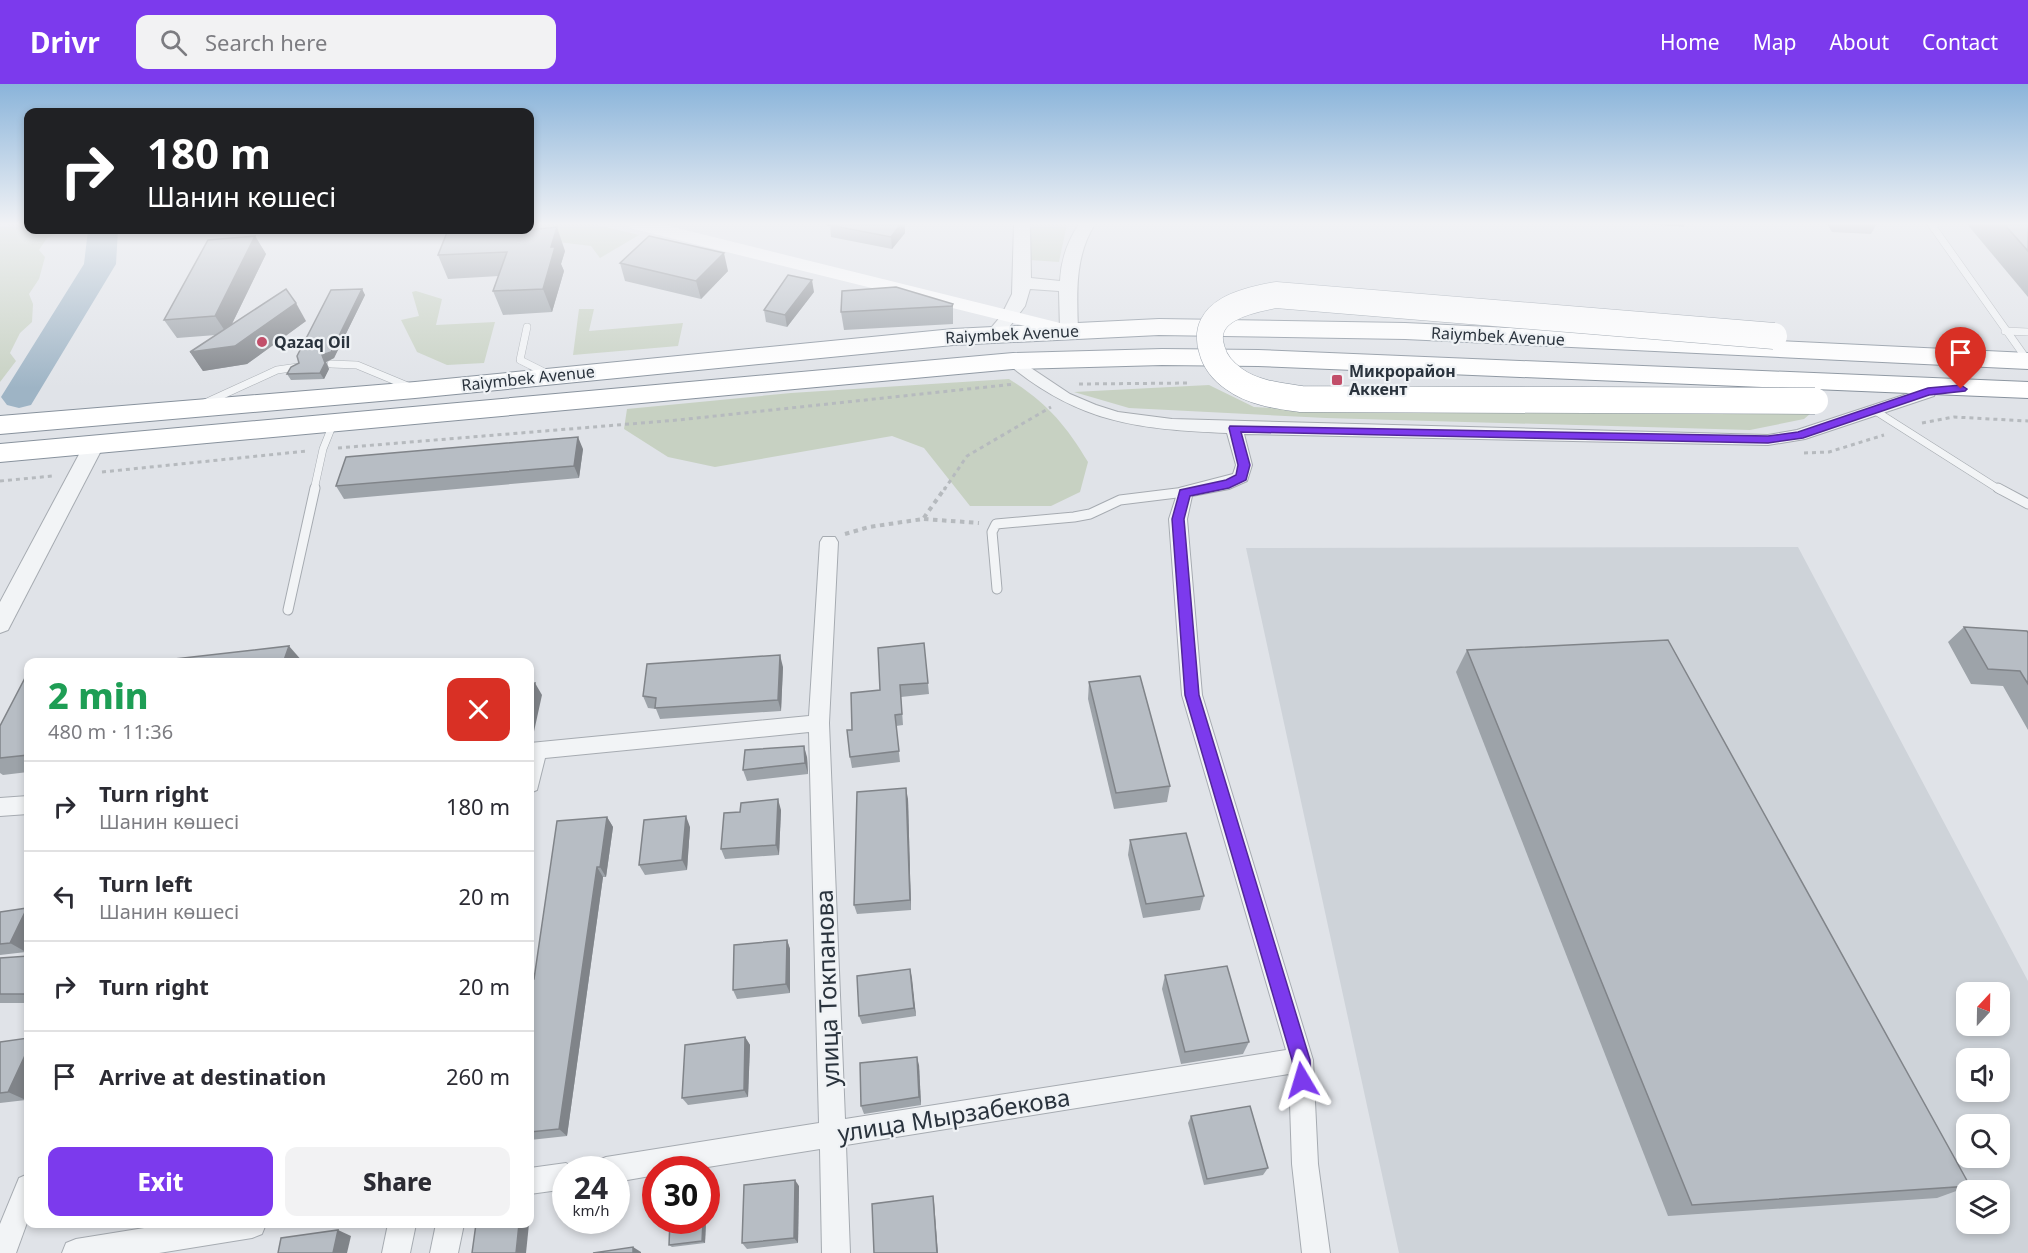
<!DOCTYPE html>
<html lang="en">
<head>
<meta charset="utf-8">
<style>
	:root { --surface:#fff; --page:#f2f2f3; --text:#2b2b33; --muted:#7c7c81; --line:#e1e1e2; --accent:#7c3aed }
	body { margin:0; font-family:"Noto Sans",sans-serif; background:var(--page); color:var(--text); height:100vh; display:flex; flex-direction:column; font-size:22px; white-space:nowrap }
	* { box-sizing:border-box; margin:0 }
	p { font-size:20px; color:var(--muted) }
	.icon { flex:none; width:33px; height:33px; fill:none; stroke:currentColor; stroke-width:2; stroke-linecap:round; stroke-linejoin:round }
	.map { position:relative; flex:1; overflow:hidden }
	.panel { position:absolute; left:24px; top:574px; width:510px; height:570px; display:flex; flex-direction:column; background:var(--surface); border-radius:12px; box-shadow:0 3px 9px #0003 }
	.panel>* { flex:none }
	.banner { position:absolute; left:24px; top:24px; width:510px; height:126px; border-radius:12px; box-shadow:0 3px 9px #0003; background:#202124; color:#fff; overflow:hidden }
	.needle { width:39px; rotate:22deg }
	.buttons { position:absolute; left:1956px; top:898px; display:grid; gap:12px }
	.buttons a { display:grid; place-items:center; width:54px; height:54px; border-radius:12px; background:var(--surface); box-shadow:0 3px 9px #0003; font-size:30px }
	.speed { position:absolute; left:552px; top:1072px; display:flex; gap:12px; font-size:30px; font-weight:700; text-align:center }
	.speed>* { display:grid; place-content:center; width:78px; height:78px; border-radius:50%; background:var(--surface); box-shadow:0 3px 9px #0003; line-height:1 }
	.speed small { font-size:15px; font-weight:400 }
	.speed .limit { border:9px solid #d22; background:#fff; color:#111 }
	.pin { position:absolute; display:grid; place-items:center; width:51px; height:51px; color:#fff; margin:-62px -26px; border-radius:50% 50% 50% 0; rotate:-45deg; box-shadow:0 0 6px #0007 }
	.pin .icon { rotate:45deg }
	.me { position:absolute; width:66px; margin:-33px; rotate:353deg; stroke-linejoin:round; filter:drop-shadow(0 0 4px #0008) }
	.turn { display:flex; align-items:center; gap:21px; height:126px; padding:0 24px; font-size:27px }
	.turn .icon { width:78px; height:78px; stroke-width:2.5 }
	.turn b { display:block; font-size:42px; line-height:51px }
	.round { display:grid; place-items:center; flex:none; width:63px; height:63px; border-radius:12px; background:var(--page) }
	.overview { display:flex; align-items:center; justify-content:space-between; height:102px; padding:0 24px }
	h1 { font-size:36px; font-weight:800; line-height:45px; color:#1e9e55 }
	.primary-button { display:flex; gap:12px; margin-top:auto; padding:12px 24px }
	.primary-button a { flex:1; height:69px; border-radius:12px; background:var(--accent); color:#fff; font-size:24px; font-weight:800; line-height:69px; text-align:center }
	.primary-button a+a { background:var(--page); color:var(--text) }
	ul { padding:0; list-style:none }
	li { display:flex; align-items:center; gap:18px; height:90px; padding:0 24px; border-top:2px solid var(--line) }
	li div { flex:1 }
	li b { display:block; font-size:22px }
	li em { font-style:normal }
	header { display:flex; align-items:center; gap:36px; box-sizing:border-box; height:84px; padding:0 30px; background:var(--accent); color:#fff }
	header strong { font-size:28px }
	nav { display:flex; gap:33px; margin-inline-start:auto; font-size:21px }
	.search { width:420px; height:54px; background:var(--page); display:flex; align-items:center; gap:15px; box-sizing:border-box; padding:0 21px; border-radius:12px; color:var(--muted); font-size:22px }
	.map>svg:first-child { display:block }
</style>
</head>
<body>
<header>
<strong>Drivr</strong>
<div class="search"><svg class="icon" aria-label="search" viewBox="0 0 24 24"><circle cx="10" cy="10" r="6"/><path d="M15 15l6 6"/></svg>Search here</div>
<nav><a>Home</a><a>Map</a><a>About</a><a>Contact</a></nav>
</header>
<div class="map">
<svg width="2028" height="1169" viewBox="0 0 2028 1169">
	<rect width="100%" height="100%" fill="#e0e3e8"/>
	<!-- built -->
	<path fill="#ced3d9" fill-rule="evenodd" d="M1798,463l230,434v272h-629l-153,-705zM1966,909h34v33h-34zM1966,975h34v33h-34zM1966,1041h34v33h-34zM1966,1107h34v33h-34z"/>
	<!-- green -->
	<g fill="#c7d1c2">
		<path d="M15,140h13v6h38l-19,8 -8,12 6,7 -6,22 -10,15 4,10 -1,18 -12,11 -10,20 6,8 -16,21v-155z"/>
		<path d="M530,140h63l46,11 -39,23 -9,-12 -41,-5 -20,-11z"/>
		<path d="M1029,140h38l-8,38 -29,-2z"/>
		<path d="M416,207l26,8 -6,26 59,-3 -11,41 -37,2 -30,-13 -16,-32 18,-4 -7,-24z"/>
		<path d="M579,225h15l-5,22 94,-8 -5,23 -105,9z"/>
		<path d="M1009,295c37,23 57,46 79,83l-8,30 -29,14h-81l-46,-58 -32,-12 -177,31 -47,-10 -44,-28 3,-20 164,-16z"/>
		<path d="M1209,301l45,22 71,4 492,-3 -13,11 -54,11 -424,-12 -197,-10 -55,-16z"/>
	</g>
	<g fill="none" stroke-linecap="round" stroke-linejoin="round">
		<!-- river -->
		<path fill="#9eb4c5" fill-rule="evenodd" d="M88,146h30l-2,34 -85,141 -12,3 -12,-3 -6,-8 83,-133z"/>
		<defs>
			<g id="service-far1">
				<path d="M1931,140l97,137"/>
				<path d="M527,243l-7,33 30,15"/>
				<path d="M2005,247l23,1"/>
				<path d="M331,280l26,1 53,22"/>
				<path d="M205,319l72,-33 21,-3"/>
				<path d="M1874,326l126,80"/>
				<path d="M314,406l9,-41 10,-25"/>
			</g>
			<g id="service">
				<path d="M1998,404l30,16"/>
				<path d="M997,505l-5,-57 4,-8 78,-7 16,-3 30,-14 65,-8"/>
				<path d="M288,526l27,-122"/>
			</g>
			<g id="minor">
				<path d="M1013,272l57,38 26,11 22,7 54,7 596,16 29,-5 131,-43 8,5 -2,4 -129,43 -37,6 -524,-11 8,31 -5,16 -18,8 -37,7 -5,23 15,176 111,365 5,104 12,89h-28l-10,-89 -3,-90 -443,71 4,108h-28l-2,-104 -131,21h-33v5l-40,7v-12h-23l4,-9 9,-4 213,-34 -10,-391 -264,26 -8,32 -7,3v-50l279,-27 11,-174 3,-5h12l3,5 -9,181 16,396 441,-69 -104,-355 -13,-176 10,-31 54,-14 3,-9 -9,-32c-90,-4 -147,-10 -219,-69l-3,-3 3,-3z"/>
				<path d="M28,712v18l-28,2v-18z"/>
				<path d="M566,1079l11,7h-11v19l-36,5v-26z"/>
				<path d="M28,1090v46l-12,33h-16v-29l19,-46z"/>
				<path d="M169,1140h97l-4,10 -10,4 -93,15h-97l4,-10 10,-4z"/>
				<path d="M388,1140h28l-6,29h-28z"/>
				<path d="M436,1140h28l-6,29h-28z"/>
			</g>
			<g id="tertiary">
				<path d="M1014,140h16l1,54 29,3c1,-21 7,-39 19,-57h16c-21,33 -18,70 -17,107l-3,4h-12l-3,-4 -1,-40 -29,-2 -5,17 -24,32h-12l-3,-4 15,-18 11,-22z"/>
				<path d="M94,354l7,2 3,5 -96,185 -8,3v-31l84,-157 3,-5z"/>
			</g>
			<g id="trunk">
				<path d="M1159,235l246,4 623,30v16l-623,-30 -246,-4 -206,10 -538,53 -415,36v-18l415,-34 538,-53z"/>
				<path d="M1162,265l96,1 770,32v16l-770,-32 -96,-1 -149,4 -1013,93v-18l1013,-91z"/>
			</g>
		</defs>
		<!-- service-far1 casing -->
		<use href="#service-far1" stroke="#a6abb1" stroke-width="8"/>
		<!-- service casing -->
		<use href="#service" stroke="#a6abb1" stroke-width="11"/>
		<!-- minor casing -->
		<use href="#minor" stroke="#a6abb1" stroke-width="2"/>
		<!-- tertiary casing -->
		<use href="#tertiary" stroke="#a6abb1" stroke-width="2"/>
		<!-- trunk casing -->
		<use href="#trunk" stroke="#88929d" stroke-width="2"/>
		<!-- path-far1 -->
		<g stroke="#b6babe" stroke-width="3" stroke-dasharray="4 4" stroke-linecap="butt">
			<path d="M1079,300l111,-1"/>
			<path d="M1922,339l32,-6 74,4"/>
			<path d="M338,364l340,-28 337,-36"/>
			<path d="M1804,369l25,-1 55,-17"/>
			<path d="M102,388l205,-21"/>
			<path d="M0,397l53,-5"/>
			<path d="M944,406l23,-34 84,-49"/>
		</g>
		<!-- path -->
		<g stroke="#b6babe" stroke-width="4" stroke-dasharray="4.5 4.5" stroke-linecap="butt">
			<path d="M924,435l55,4"/>
			<path d="M845,450l24,-7 54,-8 22,-31"/>
		</g>
		<!-- service-far1 -->
		<use href="#service-far1" stroke="#f2f4f6" stroke-width="7"/>
		<!-- service -->
		<use href="#service" stroke="#f2f4f6" stroke-width="9"/>
		<!-- minor -->
		<use href="#minor" fill="#f2f4f6" fill-rule="evenodd"/>
		<!-- tertiary -->
		<use href="#tertiary" fill="#f2f4f6" fill-rule="evenodd"/>
		<!-- secondary -->
		<path fill="#fff" fill-rule="evenodd" d="M628,140h33l415,103 3,4 -3,4 -7,2 -439,-109z"/>
		<!-- trunk -->
		<use href="#trunk" fill="#fff" fill-rule="evenodd"/>
		<defs>
			<path id="trunk-bridge" d="M1774,252l-498,-41c-28,5 -77,15 -64,55 3,12 12,22 22,29 19,14 45,17 67,20l514,2"/>
		</defs>
		<!-- trunk-bridge casing -->
		<use href="#trunk-bridge" stroke="#88929d" stroke-width="27" stroke-linecap="butt"/>
		<!-- trunk-bridge -->
		<use href="#trunk-bridge" stroke="#fff" stroke-width="26"/>
	</g>
	<!-- wall -->
	<g fill="#9da3a9">
		<path d="M830,140h75v9l-13,16 -61,-12z"/>
		<path d="M1646,140h39l-1,3z"/>
		<path d="M1827,140h50l-6,10 -39,-2z"/>
		<path d="M1967,140h61v73z"/>
		<path d="M448,146l117,21 -4,13 3,7 -12,41 -49,3 -10,-24 6,-15 -51,3 -10,-24z"/>
		<path d="M255,152l11,18 -35,72 75,-5 -59,43 -44,7 -13,-19 26,-17 -39,3 -13,-18z"/>
		<path d="M620,179l108,8 -27,28 -76,-18z"/>
		<path d="M362,205l3,6 -31,63 -8,4 3,7 -5,10 -33,1 -4,-6 12,-11z"/>
		<path d="M814,208l-27,35 -21,-5 -2,-12z"/>
		<path d="M953,220v20l-109,6 -3,-18z"/>
		<path d="M583,365l-4,29 -235,21 -8,-13z"/>
		<path d="M1964,543l64,6v97l-25,-44 -32,-2 -23,-42z"/>
		<path d="M924,559l5,51 -28,3 2,28 -7,1 4,36 -48,6 -2,-11 2,-27 28,-40z"/>
		<path d="M1467,566l503,536 -33,12 -269,18 -212,-544z"/>
		<path d="M783,583l-2,44 -121,8 -4,-10 -8,-1 -5,-12z"/>
		<path d="M28,592v96l-25,3 -3,-2v-47z"/>
		<path d="M1089,598l81,104 -3,16 -53,7 -26,-110z"/>
		<path d="M807,673l1,17 -61,7 -4,-11z"/>
		<path d="M908,715l3,111 -54,4 -3,-9z"/>
		<path d="M781,726l-2,45 -54,4 -4,-10z"/>
		<path d="M607,733l6,10 -7,50h-3l-36,259 -37,4v-156l4,-5z"/>
		<path d="M690,743l-3,43 -42,5 -6,-10z"/>
		<path d="M1130,756l74,56 -4,14 -57,8 -15,-63z"/>
		<path d="M27,824l1,1v38l-2,5 -26,3v-43z"/>
		<path d="M787,856l3,9v44l-53,6 -4,-9z"/>
		<path d="M28,872v47h-28v-45z"/>
		<path d="M910,885l6,47 -54,8 -3,-8z"/>
		<path d="M1165,891l84,67 -6,12 -62,10 -19,-75z"/>
		<path d="M745,953l5,8 -2,52 -60,8 -6,-7z"/>
		<path d="M0,958l26,58 -26,3z"/>
		<path d="M919,981l2,40 -57,9 -3,-8z"/>
		<path d="M1191,1032l77,52 -5,7 -59,10 -16,-62z"/>
		<path d="M799,1102l-1,57 -51,6 -5,-6z"/>
		<path d="M706,1137l-1,22 -33,4 -3,-2z"/>
	</g>
	<!-- shaded-wall -->
	<g fill="#808489">
		<path d="M901,140h4v9l-13,16 -1,-12z"/>
		<path d="M557,143l8,24 -4,13 3,7 -12,41 -9,-23 8,-42z"/>
		<path d="M255,152l11,18 -39,80 -12,-18z"/>
		<path d="M724,169l4,18 -27,28 -5,-18z"/>
		<path d="M812,196l2,12 -27,35 -2,-12z"/>
		<path d="M362,205l3,6 -31,63 -8,4 3,7 -5,10 -4,-6 2,-18z"/>
		<path d="M296,219l10,18 -59,43 -44,7 -13,-19z"/>
		<path d="M578,353l5,12 -4,29 -5,-12z"/>
		<path d="M289,562l14,16 -1,1h-19z"/>
		<path d="M780,571l3,12 -2,44 -3,-11z"/>
		<path d="M535,599l7,12 -9,41 -3,-5v-22z"/>
		<path d="M804,662l3,11 1,17 -3,-11z"/>
		<path d="M906,704l2,11 3,111 -1,-10z"/>
		<path d="M778,715l3,11 -2,45 -3,-10z"/>
		<path d="M686,732l4,11 -3,43 -5,-10z"/>
		<path d="M607,733l6,10 -7,50 -6,-10z"/>
		<path d="M597,783l6,10 -36,259 -8,-7z"/>
		<path d="M27,824l1,1v38l-2,5 -16,-9z"/>
		<path d="M787,856l3,9v44l-4,-9z"/>
		<path d="M910,885l2,9 4,38 -2,-8z"/>
		<path d="M745,953l5,8 -2,52 -4,-7z"/>
		<path d="M28,965v45l-2,6 -18,-8z"/>
		<path d="M917,973l2,8 2,40 -2,-8z"/>
		<path d="M795,1096l4,6 -1,57 -4,-5z"/>
		<path d="M933,1112l1,6 4,51h-1z"/>
		<path d="M703,1137h3l-1,22 -3,-2z"/>
		<path d="M519,1140h10l-3,29h-10z"/>
		<path d="M338,1146l13,6 -4,17h-14z"/>
		<path d="M633,1163l8,5v1h-8z"/>
	</g>
	<!-- building -->
	<g fill="#b7bdc4" stroke="#808489" stroke-width="1.5">
		<path d="M830,140h71l-10,13 -62,-12z"/>
		<path d="M2004,140h24v27z"/>
		<path d="M557,143l-6,20h4l-12,42 -50,2 14,-39 -69,3 10,-25h82z"/>
		<path d="M255,152l-40,80 -51,4 44,-80z"/>
		<path d="M649,152l75,17 -28,28 -76,-18z"/>
		<path d="M788,191l24,5 -27,35 -21,-5z"/>
		<path d="M896,203l57,17 -1,2 -111,6 1,-21z"/>
		<path d="M286,205l10,14 -61,43 -45,6z"/>
		<path d="M362,205l-31,63 -9,3 3,8 -5,10 -33,1 4,-7 8,-4 -2,-7 34,-66z"/>
		<path d="M578,353l-4,29 -238,20 10,-29z"/>
		<path d="M1964,543l63,4 1,2v51l-8,-13 -32,-2z"/>
		<path d="M1668,556l302,546 -278,19 -225,-555z"/>
		<path d="M924,559l4,40 -28,2 2,29 -7,1 4,36 -49,6 -3,-27h5l-1,-37 29,-3 -2,-42z"/>
		<path d="M289,562l-6,17h-144z"/>
		<path d="M780,571l-2,45 -123,8 1,-10 -13,-2 4,-32z"/>
		<path d="M26,592h2v79l-28,3v-32z"/>
		<path d="M1140,592l30,110 -54,7 -27,-111z"/>
		<path d="M535,599l-5,26v-25z"/>
		<path d="M804,662l1,17 -62,7 2,-20z"/>
		<path d="M906,704l4,112 -56,5 3,-113z"/>
		<path d="M778,715l-2,46 -55,4 3,-36 16,-1 1,-9z"/>
		<path d="M686,732l-4,44 -43,5 5,-45z"/>
		<path d="M607,733l-7,50h-3l-38,262 -29,3v-153h4l23,-158z"/>
		<path d="M1186,749l18,63 -58,8 -16,-64z"/>
		<path d="M27,824l-17,35 -10,1v-32z"/>
		<path d="M787,856l-1,44 -53,6 1,-45z"/>
		<path d="M28,872v38h-28v-36z"/>
		<path d="M1227,882l22,76 -64,10 -20,-77z"/>
		<path d="M910,885l4,39 -55,8 -2,-40z"/>
		<path d="M745,953l-1,53 -62,8 3,-53z"/>
		<path d="M28,954v11l-20,43 -8,1v-51z"/>
		<path d="M917,973l2,40 -58,9 -1,-43z"/>
		<path d="M1250,1022l18,62 -61,11 -16,-63z"/>
		<path d="M795,1096l-1,58 -52,5 2,-58z"/>
		<path d="M933,1112l4,57h-63l-2,-49z"/>
		<path d="M670,1137h33l-1,20 -33,4z"/>
		<path d="M476,1140h43l-3,29h-44z"/>
		<path d="M338,1146l-5,23h-55l3,-15z"/>
		<path d="M633,1163v6h-40z"/>
	</g>
	<!-- sky -->
	<linearGradient id="sky" x2="0" y2="1"><stop stop-color="#8ab4da"/><stop offset="0.46" stop-color="#f1f2f5"/><stop offset="1" stop-color="#f1f2f5" stop-opacity="0"/></linearGradient>
	<rect width="2028" height="304" fill="url(#sky)"/>
	<!-- route -->
	<path fill="#7c3aed" stroke="#51269a" stroke-width="1.5" d="M1961,301l6,4 -2,2 -36,4 -126,43 -35,5 -527,-11 9,33 -4,15 -17,8 -39,8 -6,23 15,176 111,365 1,20 -3,7 -6,2 -6,-2 -4,-27 -107,-365 -13,-176 8,-29 46,-10 10,-5 2,-10 -9,-37 1,-2 538,10 30,-4 130,-44z"/>
	<!-- markers -->
	<g fill="#c24f6a" stroke="#eff2f5" stroke-width="2">
		<circle cx="262" cy="258" r="6"/>
		<rect x="1331" y="290" width="12" height="12" rx="3"/>
	</g>
	<g text-anchor="middle" stroke-width="4.5" stroke-linejoin="round" paint-order="stroke">
		<!-- far-street labels -->
		<g font-size="16" fill="#2a333d" stroke="#eff2f5">
			<text transform="translate(1012 250) rotate(-3)" y="6">Raiymbek Avenue</text>
			<text transform="translate(1498 252) rotate(3)" y="6">Raiymbek Avenue</text>
			<text transform="translate(528 294) rotate(-6)" y="6">Raiymbek Avenue</text>
		</g>
		<!-- far-poi labels -->
		<g font-size="16" font-weight="bold" fill="#2a333d" stroke="#eff2f5" text-anchor="start">
			<text x="274" y="264">Qazaq Oil</text>
			<text x="1349" y="293">Микрорайон<tspan x="1349" dy="18">Аккент</tspan></text>
		</g>
		<!-- near-street labels -->
		<g font-size="24" fill="#2a333d" stroke="#eff2f5">
			<text transform="translate(828 904) rotate(-92)" y="8">улица Токпанова</text>
			<text transform="translate(954 1032) rotate(-9)" y="8">улица Мырзабекова</text>
		</g>
	</g>
</svg>
<div class="buttons">
<a><svg class="needle" viewBox="-14 -14 28 28"><path d="M0-13l5 13h-10z" fill="#e53935"/><path d="M0 13l5-13h-10z" fill="#7c7c81"/></svg></a>
<a><svg class="icon" aria-label="sound" viewBox="0 0 24 24"><path d="M4 9h4l5-4v14l-5-4H4zM17 9q2 3 0 6"/></svg></a>
<a><svg class="icon" aria-label="search" viewBox="0 0 24 24"><circle cx="10" cy="10" r="6"/><path d="M15 15l6 6"/></svg></a>
<a><svg class="icon" aria-label="layers" viewBox="0 0 24 24"><path d="M12 4l9 5-9 5-9-5zM3 14l9 5 9-5"/></svg></a>
</div>
<div class="speed"><div>24<small>km/h</small></div><div class="limit">30</div></div>
<div class="pin" style="left:1961px;top:305px;background:#d93025"><svg class="icon" aria-label="arrive" viewBox="0 0 24 24"><path d="M6 21V4h12l-3 4 3 4H6"/></svg></div>
<svg class="me" style="left:1302px;top:996px" viewBox="-20 -20 40 40"><path d="M0-17L14 15 0 8-14 15z" fill="#7c3aed" stroke="#fff" stroke-width="4"/></svg>
<div class="banner">
<div class="turn"><svg class="icon" aria-label="right" viewBox="0 0 24 24"><path d="M7 20v-9h11M14 6l5 5-5 5"/></svg><div><b>180 m</b>Шанин көшесі</div></div>
</div>
<section class="panel">
<div class="overview"><div><h1>2 min</h1><p>480 m · 11:36</p></div><a class="round" style="background:#d93025;color:#fff"><svg class="icon" aria-label="close" viewBox="0 0 24 24"><path d="M6 6l12 12M18 6L6 18"/></svg></a></div>
<ul>
<li><svg class="icon" aria-label="right" viewBox="0 0 24 24"><path d="M7 20v-9h11M14 6l5 5-5 5"/></svg><div><b>Turn right</b><p>Шанин көшесі</p></div><em>180 m</em></li>
<li><svg class="icon" aria-label="left" viewBox="0 0 24 24"><path d="M17 20v-9H6M10 6l-5 5 5 5"/></svg><div><b>Turn left</b><p>Шанин көшесі</p></div><em>20 m</em></li>
<li><svg class="icon" aria-label="right" viewBox="0 0 24 24"><path d="M7 20v-9h11M14 6l5 5-5 5"/></svg><div><b>Turn right</b></div><em>20 m</em></li>
<li><svg class="icon" aria-label="arrive" viewBox="0 0 24 24"><path d="M6 21V4h12l-3 4 3 4H6"/></svg><div><b>Arrive at destination</b></div><em>260 m</em></li>
</ul>
<div class="primary-button"><a>Exit</a><a>Share</a></div>
</section>
</div>
</body>
</html>
